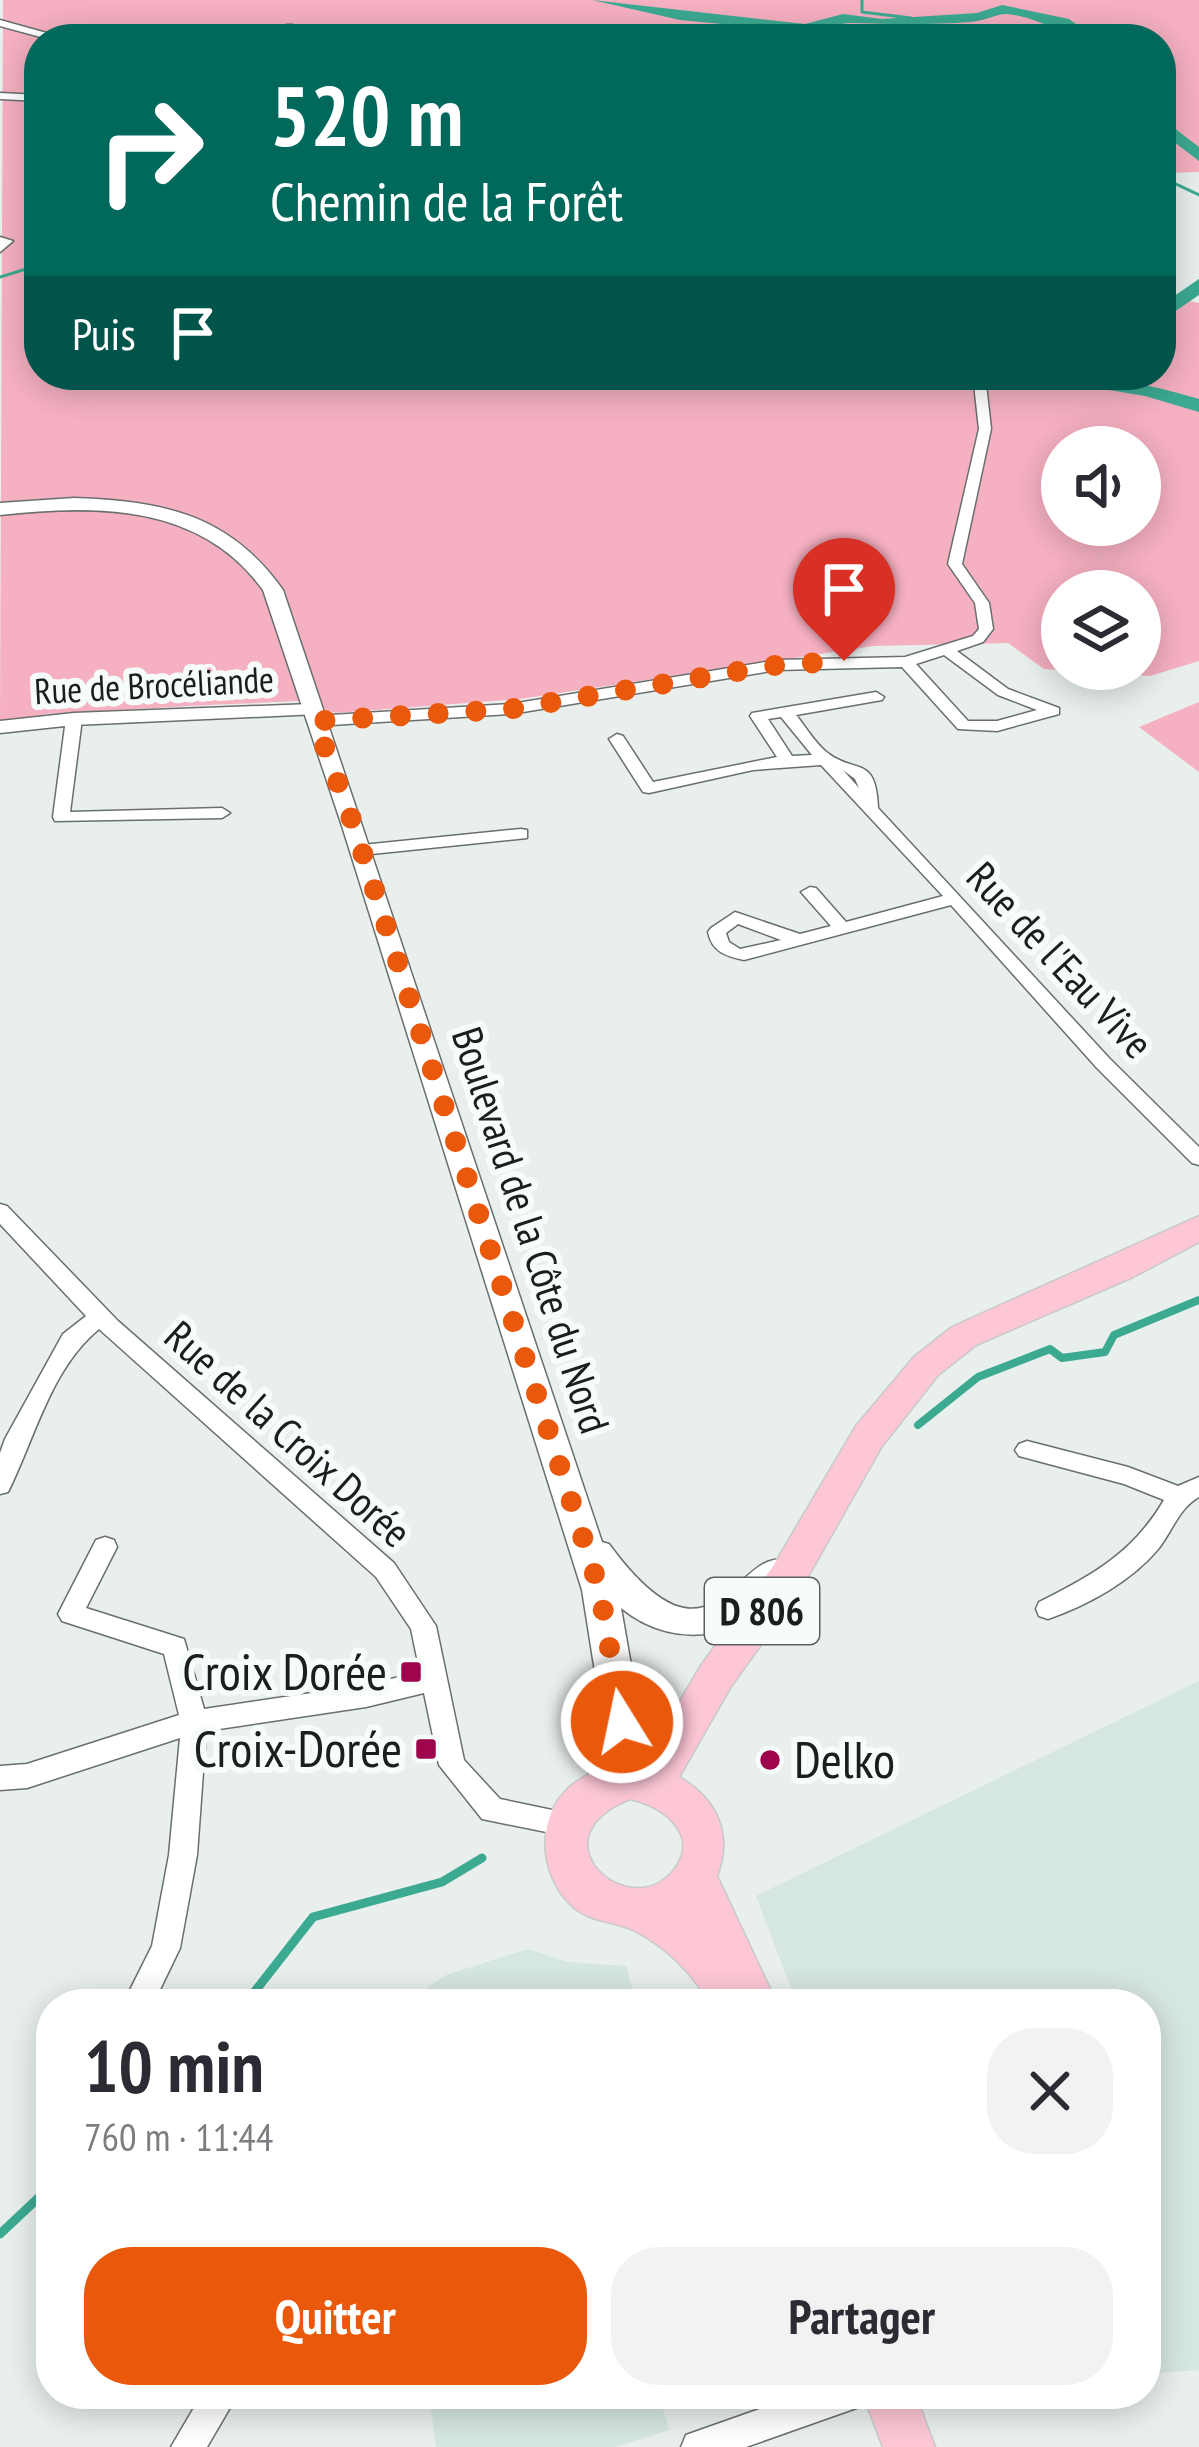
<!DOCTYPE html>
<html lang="fr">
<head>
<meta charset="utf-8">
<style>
	:root { --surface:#fff; --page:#f2f2f3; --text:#2b2b33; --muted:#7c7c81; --accent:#ea580c }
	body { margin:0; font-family:"PT Sans Narrow",sans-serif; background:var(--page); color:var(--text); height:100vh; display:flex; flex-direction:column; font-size:45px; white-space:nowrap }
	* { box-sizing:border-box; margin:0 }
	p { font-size:39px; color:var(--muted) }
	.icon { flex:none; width:66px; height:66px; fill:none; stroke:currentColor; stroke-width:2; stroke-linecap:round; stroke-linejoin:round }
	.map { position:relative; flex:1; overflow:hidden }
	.sheet { position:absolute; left:36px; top:1989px; width:1125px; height:420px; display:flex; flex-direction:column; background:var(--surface); border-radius:48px; box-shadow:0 6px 30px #0003 }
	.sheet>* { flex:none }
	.top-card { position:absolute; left:24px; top:24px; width:1152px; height:366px; border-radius:48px; box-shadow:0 6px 30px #0003; background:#00695c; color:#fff; overflow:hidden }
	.tools { position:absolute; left:1041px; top:426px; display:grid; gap:24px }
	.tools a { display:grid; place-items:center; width:120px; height:120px; border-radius:50%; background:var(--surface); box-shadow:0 6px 30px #0003; font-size:60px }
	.pin { position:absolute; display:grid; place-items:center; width:102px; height:102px; color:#fff; margin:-123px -51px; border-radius:50% 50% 50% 0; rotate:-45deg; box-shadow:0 0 12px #0007 }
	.pin .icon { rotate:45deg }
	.me { position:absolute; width:132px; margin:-66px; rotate:350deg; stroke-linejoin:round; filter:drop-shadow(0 0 9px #0008) }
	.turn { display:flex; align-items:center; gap:42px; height:252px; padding:0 48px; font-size:54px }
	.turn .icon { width:156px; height:156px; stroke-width:2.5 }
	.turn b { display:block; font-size:84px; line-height:102px }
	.then { display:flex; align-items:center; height:114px; padding:0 48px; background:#0003; gap:24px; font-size:45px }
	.round { display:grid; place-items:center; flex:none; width:126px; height:126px; border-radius:48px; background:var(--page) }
	.head { display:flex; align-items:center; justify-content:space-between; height:204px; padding:0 48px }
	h1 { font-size:72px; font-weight:700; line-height:90px }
	.button { display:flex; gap:24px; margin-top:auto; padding:24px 48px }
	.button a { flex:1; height:138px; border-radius:48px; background:var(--accent); color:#fff; font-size:48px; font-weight:700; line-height:138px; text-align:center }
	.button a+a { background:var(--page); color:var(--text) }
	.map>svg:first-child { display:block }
</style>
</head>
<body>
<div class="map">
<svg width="1199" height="2447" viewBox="0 0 1199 2447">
	<rect width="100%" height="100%" fill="#e8efed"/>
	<!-- built -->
	<g fill="#d6e6e1">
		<path d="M1199,1681v689l-53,4v-370h-349l-41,-108z"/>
		<path d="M528,1949l40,13 58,4 11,38h-214l5,-17 18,-12z"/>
		<path d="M429,2394h230l10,36 -53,17h-180z"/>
	</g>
	<!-- green -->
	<g fill="#f5b0c1" fill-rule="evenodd">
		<path d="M3,0h1196v172l-38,1v-134h-1122v336h1122v-80l38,8v358l-49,15 -106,-7 -36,-26 -135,3 -353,53 -185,14 -36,-12 -91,4 -161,9 -47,9zM1062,447h78v78h-78zM1062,591h78v78h-78z"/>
		<path d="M1199,702v70l-60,-45z"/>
	</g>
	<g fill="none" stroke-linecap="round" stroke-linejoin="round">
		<!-- stream-far2 -->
		<g stroke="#3ca991" stroke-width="3">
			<path d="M862,0v12l49,6"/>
			<path d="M1161,177l38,18"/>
			<path d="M0,277l39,-12"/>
		</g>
		<!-- stream-far1 -->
		<path stroke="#3ca991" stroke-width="8" d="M918,1425l60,-48 72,-28 12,9 43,-6 9,-17 85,-35"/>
		<!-- stream -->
		<g stroke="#3ca991" stroke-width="9">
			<path d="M245,2004l68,-87 129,-35 40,-24"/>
			<path d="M0,2234l51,-48"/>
		</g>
		<!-- river -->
		<g fill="#3ca991" fill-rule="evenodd">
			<path d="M592,0l213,24 38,-10 39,5 95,-6 25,-8 67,14 27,20c-29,0 -56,-22 -89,-25 -11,0 -23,7 -36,8 -41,3 -80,2 -121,1 -15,0 -29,9 -45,9l-125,-12z"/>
			<path d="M1161,118l38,29v14l-38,-29z"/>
			<path d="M1199,279v16l-38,26v-16z"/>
			<path d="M1044,375c55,0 103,8 155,24v13l-54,-16 -90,-15z"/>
		</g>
		<defs>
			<g id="minor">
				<path d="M0,20l61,17 1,2h-14l-48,-13z"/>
				<path d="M286,25h6l34,14h-12l-28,-10z"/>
				<path d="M0,93l39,2v6l-39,-2z"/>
				<path d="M0,237l13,4 -13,11z"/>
				<path d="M973,375h12l6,54 -29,135 27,39 4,26 -10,13 -26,9 51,38 51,19v6l-62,17 -39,-2 -56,-62 -125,3 -266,44 -196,12 -8,-5 8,-5 196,-12 266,-44 128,-3 68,-21 6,-7 -4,-26 -27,-39 31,-135zM944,655l54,40 39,15 -40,11h-29l-52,-57z"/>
				<path d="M876,692l8,5 -2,3 -86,15c10,12 20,30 33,39 27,20 47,1 49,54l232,251 89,88v18l-7,-2 -95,-95 -146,-163 -207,55c-18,-4 -32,-8 -36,-28l3,-4 24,-16 65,22 31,-8 -30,-34 9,-5 6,1 30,34 97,-26 -122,-131 -68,5 -104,23 -6,-1 -34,-53 8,-5 6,2 30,46 124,-25 -27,-41 2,-3zM781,717l31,38 -20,1 -24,-37zM843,770l12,9 4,9zM738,924l43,16 -41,9 -11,-7 -3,-9z"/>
				<path d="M74,714l8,5 -12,93 152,-4 8,5 -8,5 -167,3 -2,-4 13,-98z"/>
				<path d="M521,829l6,1v8l-165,17 -9,-5 9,-5z"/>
				<path d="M0,1204l7,2 111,115 276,242 42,63 28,134 36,39 76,16 4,9 -4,9 -10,3 -84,-17 -43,-54 -15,-72 -58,14 -160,24 -9,124 -17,93 -27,56h-30l29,-58 17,-91 11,-117 -153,50 -27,2v-24l27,-2 152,-49 -15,-61 -102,-33 -4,-7 38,-74 9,-3 9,3 3,7 -31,61 98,31 20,70 162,-24 54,-13 -9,-43 -35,-52 -277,-248c-48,39 -64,109 -91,163l-8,2v-41l5,-14 58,-105 23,-18 -86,-92z"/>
				<path d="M1027,1441l101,26 50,19 21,-9v20c-19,10 -27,34 -40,51 -27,33 -71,57 -111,71l-9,-3 -3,-7 3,-7c53,-26 95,-50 125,-102l-40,-16 -105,-28 -4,-6 4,-6z"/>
				<path d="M202,2394h36l-31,53h-36z"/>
				<path d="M802,2394h65l-5,12 -116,41h-65l5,-12z"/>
			</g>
			<path id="tertiary" d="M311,704l10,6 -3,4 -244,11 -74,8v-12l74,-8z"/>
			<path id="secondary" d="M74,498c89,3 155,16 209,92l319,952 7,2c106,145 127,-1 179,17l6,10c-35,67 -116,84 -173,37l20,114 -22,75 -14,5 -14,-5 -5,-12 17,-63 -21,-132 -240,-764 -79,-236c-62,-86 -166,-86 -263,-75v-12z"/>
			<g id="primary">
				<path d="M1199,1216v26l-66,35 -157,68 -38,30 -56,71 -80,141 -72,101 -51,89c38,22 54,57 38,99l60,128h-68c-14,-29 -43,-57 -72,-72 -21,-12 -47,-8 -67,-28 -34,-34 -34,-97 9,-124 17,-10 44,-20 63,-16l60,-100 72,-99 82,-139 58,-69 38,-30zM630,1799c27,5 68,31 48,65 -41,68 -151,-24 -48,-65z"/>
				<path d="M863,2394h52l20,53h-52z"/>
			</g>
		</defs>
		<!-- minor casing -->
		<use href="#minor" stroke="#696f6d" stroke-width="3"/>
		<!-- tertiary casing -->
		<use href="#tertiary" stroke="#696f6d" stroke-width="3"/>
		<!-- secondary casing -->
		<use href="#secondary" stroke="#696f6d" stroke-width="3"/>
		<!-- primary casing -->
		<use href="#primary" stroke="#c8c9c9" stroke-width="3"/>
		<!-- minor -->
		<use href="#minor" fill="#fff" fill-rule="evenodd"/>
		<!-- tertiary -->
		<use href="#tertiary" fill="#fff" fill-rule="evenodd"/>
		<!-- secondary -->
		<use href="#secondary" fill="#fff" fill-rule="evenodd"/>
		<!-- primary -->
		<use href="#primary" fill="#fdc7d6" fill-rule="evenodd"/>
	</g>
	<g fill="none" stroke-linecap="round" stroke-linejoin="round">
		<!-- route -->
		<path stroke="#ea580c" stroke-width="21" stroke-dasharray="0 37.8" d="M622,1722l-22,-131 -246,-765 -39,-105 196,-12 266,-44 67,-4"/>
	</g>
	<!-- markers -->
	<g fill="#9e054d" stroke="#f5fcfa" stroke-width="4.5">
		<rect x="399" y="1660" width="24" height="24" rx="6"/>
		<rect x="414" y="1737" width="24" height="24" rx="6"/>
		<circle cx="770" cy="1760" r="12"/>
	</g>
	<g text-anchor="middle" stroke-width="12" stroke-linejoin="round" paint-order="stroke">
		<!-- far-street labels -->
		<g font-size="36" fill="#1b1e1d" stroke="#f5fcfa">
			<text transform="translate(154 685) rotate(-3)" y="13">Rue de Brocéliande</text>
		</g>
		<!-- shield labels -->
		<rect fill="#f5fcfa" stroke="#5c615f" stroke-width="3" x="705" y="1578" width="114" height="66" rx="9"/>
		<g font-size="39" font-weight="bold" fill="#1b1e1d">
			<text x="762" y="1625">D 806</text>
		</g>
		<!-- street labels -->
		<g font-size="42" fill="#1b1e1d" stroke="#f5fcfa">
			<text transform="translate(1060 960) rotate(47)" y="15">Rue de l'Eau Vive</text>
			<text transform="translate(531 1230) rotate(72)" y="15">Boulevard de la Côte du Nord</text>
			<text transform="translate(288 1434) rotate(42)" y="15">Rue de la Croix Dorée</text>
		</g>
		<!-- near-poi labels -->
		<g font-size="51" fill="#1b1e1d" stroke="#f5fcfa" text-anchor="end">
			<text x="387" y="1690">Croix Dorée</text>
			<text x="402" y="1767">Croix-Dorée</text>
			<text x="794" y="1778" text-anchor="start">Delko</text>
		</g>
	</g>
</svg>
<div class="tools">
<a><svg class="icon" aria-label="sound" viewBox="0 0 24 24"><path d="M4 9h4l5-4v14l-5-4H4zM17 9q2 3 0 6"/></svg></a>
<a><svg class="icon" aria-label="layers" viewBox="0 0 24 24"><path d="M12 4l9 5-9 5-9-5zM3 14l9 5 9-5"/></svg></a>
</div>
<div class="pin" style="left:844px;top:661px;background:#d93025"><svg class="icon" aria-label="arrive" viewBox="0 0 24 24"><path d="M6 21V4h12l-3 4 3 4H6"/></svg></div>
<svg class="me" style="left:622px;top:1722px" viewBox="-20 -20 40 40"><circle r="17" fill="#ea580c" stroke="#fff" stroke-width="3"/><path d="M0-11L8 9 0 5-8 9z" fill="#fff"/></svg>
<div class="top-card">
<div class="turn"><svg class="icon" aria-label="right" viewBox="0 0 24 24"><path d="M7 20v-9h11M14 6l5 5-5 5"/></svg><div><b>520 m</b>Chemin de la Forêt</div></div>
<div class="then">Puis<svg class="icon" aria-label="arrive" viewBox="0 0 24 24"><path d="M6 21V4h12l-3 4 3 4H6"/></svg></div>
</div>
<section class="sheet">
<div class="head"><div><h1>10 min</h1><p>760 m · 11:44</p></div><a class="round"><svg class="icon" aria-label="close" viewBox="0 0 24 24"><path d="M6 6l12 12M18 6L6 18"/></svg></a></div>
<div class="button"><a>Quitter</a><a>Partager</a></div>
</section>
</div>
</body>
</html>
